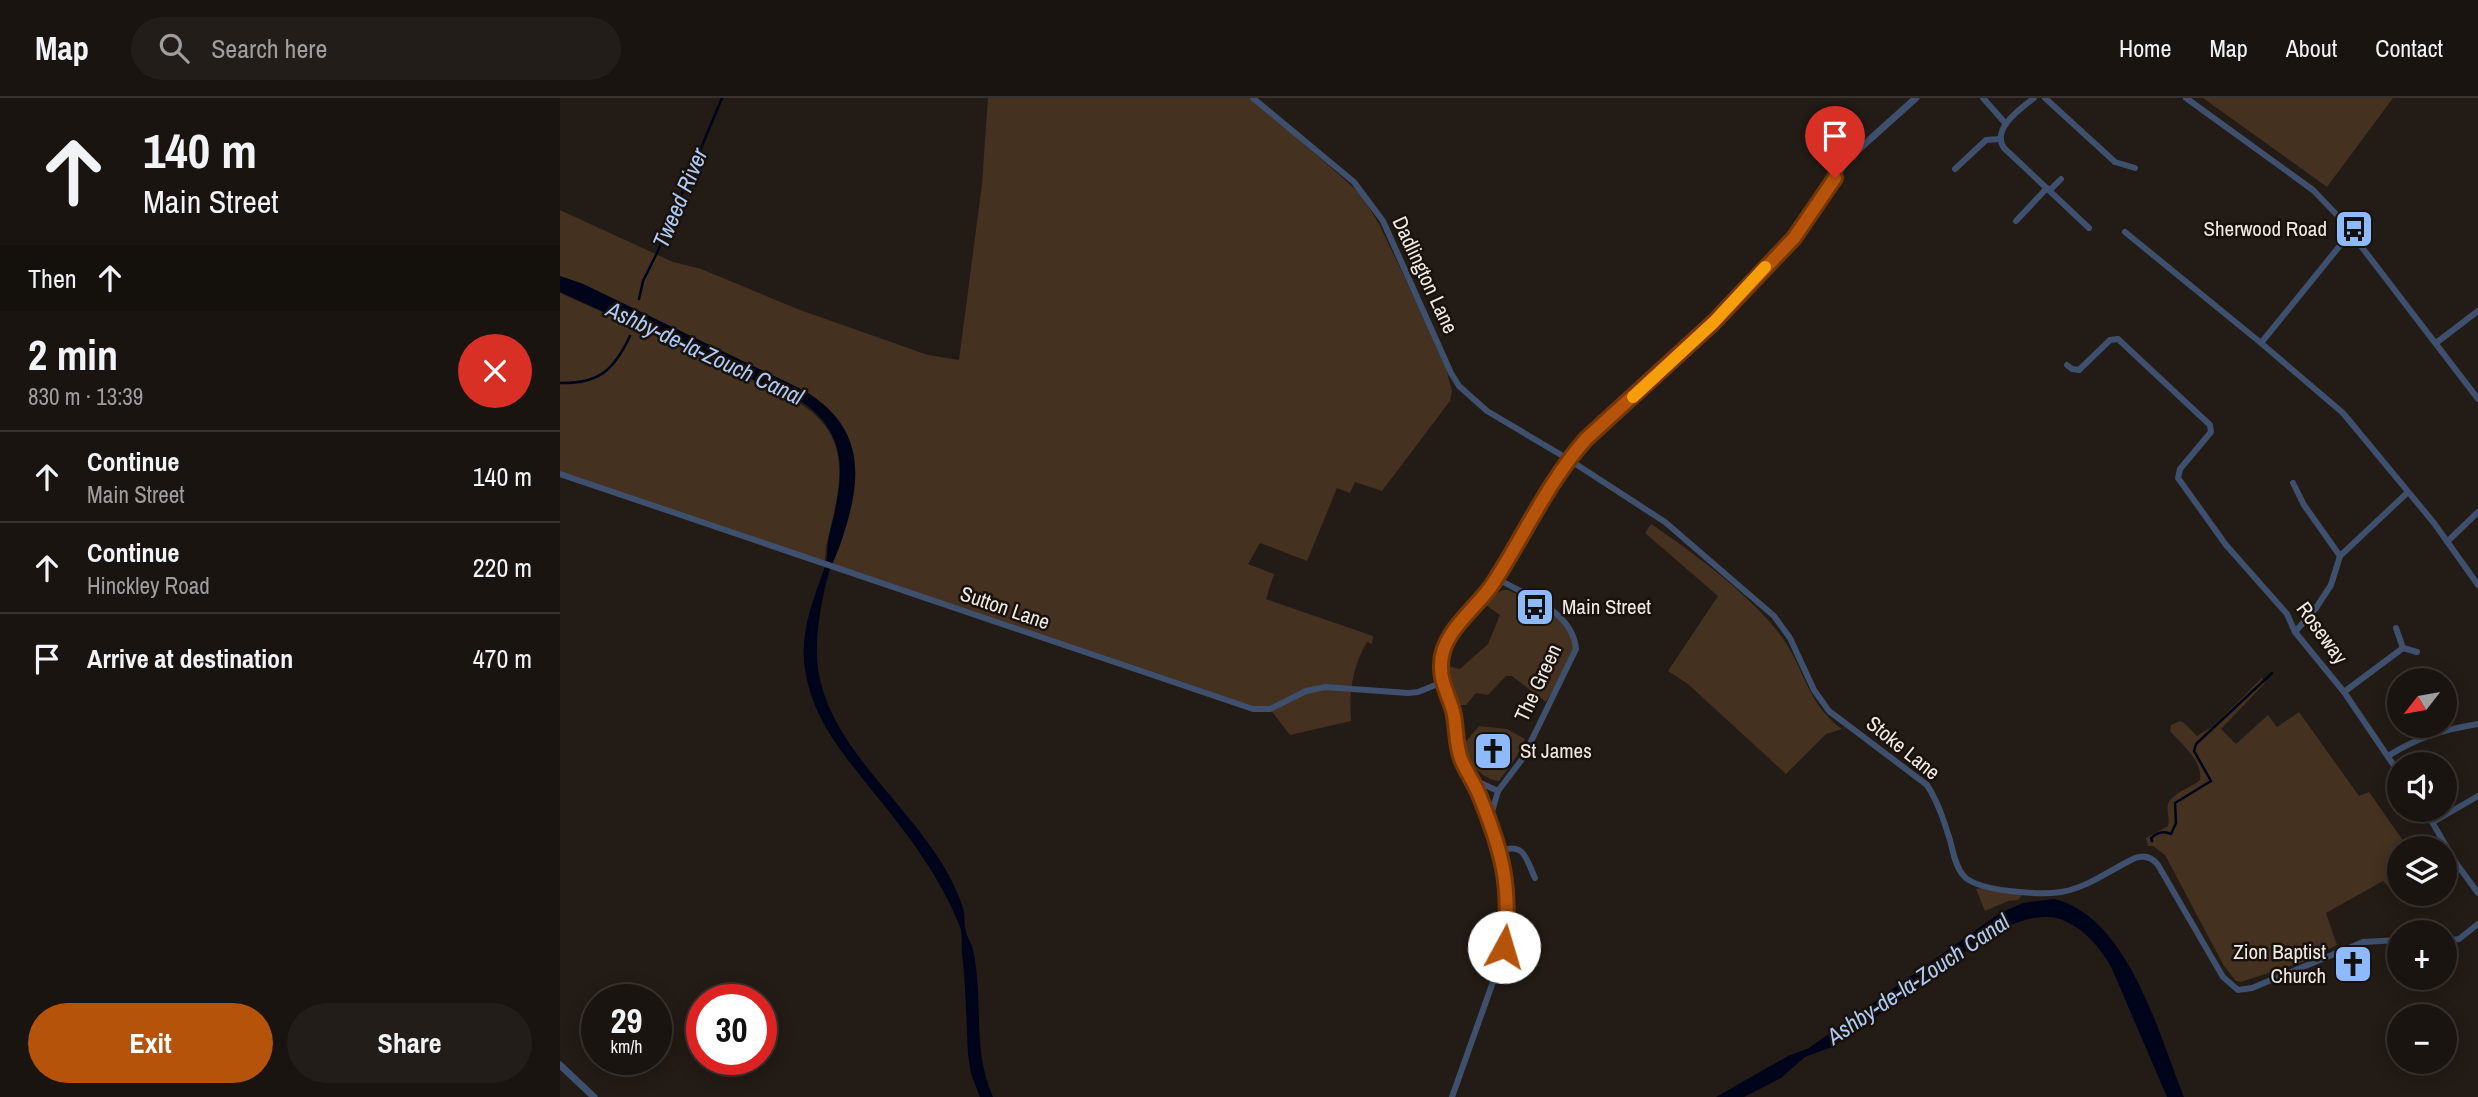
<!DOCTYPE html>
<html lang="en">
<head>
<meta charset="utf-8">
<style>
	:root { --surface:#1a1410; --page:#231d19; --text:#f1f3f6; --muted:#9f9e9f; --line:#383330; --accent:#b45309 }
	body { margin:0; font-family:"Archivo Narrow",sans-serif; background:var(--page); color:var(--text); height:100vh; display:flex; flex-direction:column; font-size:26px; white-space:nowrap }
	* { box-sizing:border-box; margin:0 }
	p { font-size:23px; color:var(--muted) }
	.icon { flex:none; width:38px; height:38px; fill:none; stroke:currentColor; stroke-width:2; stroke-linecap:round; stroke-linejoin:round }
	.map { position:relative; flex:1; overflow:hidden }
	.details { display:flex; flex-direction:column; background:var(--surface); width:560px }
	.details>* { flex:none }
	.banner { background:#1a1410; color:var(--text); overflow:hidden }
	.needle { width:46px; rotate:239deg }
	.buttons { position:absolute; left:1827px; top:570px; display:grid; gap:14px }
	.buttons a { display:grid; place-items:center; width:70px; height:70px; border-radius:50%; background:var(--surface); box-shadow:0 4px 18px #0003,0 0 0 2px var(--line); font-size:35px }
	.speed { position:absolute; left:21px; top:886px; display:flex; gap:14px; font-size:35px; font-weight:700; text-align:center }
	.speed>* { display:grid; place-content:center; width:91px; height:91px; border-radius:50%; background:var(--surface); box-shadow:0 4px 18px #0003,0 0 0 2px var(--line); line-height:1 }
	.speed small { font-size:18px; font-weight:400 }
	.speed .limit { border:10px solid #d22; background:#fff; color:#111 }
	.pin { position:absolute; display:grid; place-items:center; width:60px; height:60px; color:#fff; margin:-72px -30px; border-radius:50% 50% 50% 0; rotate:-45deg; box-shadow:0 0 7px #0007 }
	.pin .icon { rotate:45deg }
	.me { position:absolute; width:77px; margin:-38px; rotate:6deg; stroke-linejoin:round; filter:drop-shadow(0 0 5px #0008) }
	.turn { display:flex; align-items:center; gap:24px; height:147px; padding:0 28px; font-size:32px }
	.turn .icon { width:91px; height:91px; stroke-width:2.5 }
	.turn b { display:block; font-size:49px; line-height:60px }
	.then { display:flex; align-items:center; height:66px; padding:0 28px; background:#0003; gap:14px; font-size:26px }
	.round { display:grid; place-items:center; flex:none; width:74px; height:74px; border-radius:37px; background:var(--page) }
	.headline { display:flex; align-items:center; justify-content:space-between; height:119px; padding:0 28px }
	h1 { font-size:42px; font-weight:700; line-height:52px }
	.button { display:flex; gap:14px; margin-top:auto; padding:14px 28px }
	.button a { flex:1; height:80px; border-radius:42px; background:var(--accent); color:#fff; font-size:28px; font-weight:700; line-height:80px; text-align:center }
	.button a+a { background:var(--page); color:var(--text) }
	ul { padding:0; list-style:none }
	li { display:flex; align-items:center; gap:21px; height:91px; padding:0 28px; border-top:2px solid var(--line) }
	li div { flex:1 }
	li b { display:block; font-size:26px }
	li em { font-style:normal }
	header { display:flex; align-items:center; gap:42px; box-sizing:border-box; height:98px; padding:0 35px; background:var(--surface); border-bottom:2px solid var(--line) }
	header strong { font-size:33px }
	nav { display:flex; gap:38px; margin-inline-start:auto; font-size:24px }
	.search { width:490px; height:63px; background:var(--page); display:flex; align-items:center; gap:18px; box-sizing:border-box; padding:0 24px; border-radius:38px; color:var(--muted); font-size:26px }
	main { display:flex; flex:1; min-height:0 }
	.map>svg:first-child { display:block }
</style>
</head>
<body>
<header>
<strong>Map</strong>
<div class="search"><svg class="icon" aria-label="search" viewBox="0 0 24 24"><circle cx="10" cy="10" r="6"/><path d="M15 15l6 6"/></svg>Search here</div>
<nav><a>Home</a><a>Map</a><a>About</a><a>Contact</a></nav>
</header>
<main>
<section class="details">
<div class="banner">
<div class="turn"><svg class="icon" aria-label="ahead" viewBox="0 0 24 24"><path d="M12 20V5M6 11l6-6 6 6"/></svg><div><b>140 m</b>Main Street</div></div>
<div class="then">Then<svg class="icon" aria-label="ahead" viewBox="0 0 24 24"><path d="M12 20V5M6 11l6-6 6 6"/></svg></div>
</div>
<div class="headline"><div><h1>2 min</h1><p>830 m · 13:39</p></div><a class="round" style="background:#d93025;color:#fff"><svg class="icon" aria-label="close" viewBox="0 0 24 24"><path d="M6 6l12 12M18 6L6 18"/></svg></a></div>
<ul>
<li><svg class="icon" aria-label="ahead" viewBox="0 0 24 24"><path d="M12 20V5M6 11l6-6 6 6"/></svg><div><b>Continue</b><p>Main Street</p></div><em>140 m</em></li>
<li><svg class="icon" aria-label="ahead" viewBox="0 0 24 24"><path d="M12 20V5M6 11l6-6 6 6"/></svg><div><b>Continue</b><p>Hinckley Road</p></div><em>220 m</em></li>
<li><svg class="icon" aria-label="arrive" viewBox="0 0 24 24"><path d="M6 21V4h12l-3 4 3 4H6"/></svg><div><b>Arrive at destination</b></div><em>470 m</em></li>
</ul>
<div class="button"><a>Exit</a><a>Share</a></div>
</section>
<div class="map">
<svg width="1918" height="999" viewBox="0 0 1918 999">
	<rect width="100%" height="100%" fill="#231b15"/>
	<!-- green -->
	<g fill="#443120">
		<path d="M428,0h261l20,15 92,81 18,30 26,54 41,90 6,23 -2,10 -68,90 -27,-9 -5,11 -13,-5 -30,73 -47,-18 -12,21 26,10 -8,25 107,37 -1,8 -5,-2c-15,25 -18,51 -16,79l-61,14 -20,-26h-17l-422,-142c24,-69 48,-132 -28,-177l-220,-106 -23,-8v-66l113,52 28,7 99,41 128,45 31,5 23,-176z"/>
		<path d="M1643,0h190l-66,89z"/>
		<path d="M0,195l226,102c69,36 57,83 41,147 -2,8 -1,15 -3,22l-264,-90z"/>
		<path d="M1091,426c44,30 103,73 133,116 21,31 24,65 58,89l-16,5 -40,40 -98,-90 -20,-13 50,-75 -73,-63z"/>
		<path d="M943,492h5c23,12 66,26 66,59 0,13 -21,41 -28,53l-34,-26h-6l-18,19 -12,-2 -10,12h-9l-8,-39 11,3 28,-25 12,-29 -14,-10 9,-11z"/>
		<path d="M1702,580l3,5 -44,46 15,15 32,-29 9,12 22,-15 60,84 10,-4 40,57h-10v45h14l-11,8 -19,-21 -57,32 11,32 -34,17 -62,20 -5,-1 -12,-15 -59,-111 -12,-9h-5l-2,-8 22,-12c2,-8 -2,-15 0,-22 3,-10 24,-17 32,-24 3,-19 -18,-35 -30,-49l1,-6 9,-4 4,2 13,13 16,-10z"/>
		<path d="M919,628l28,3 18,10 -8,17 -18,25c-20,-2 -29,-20 -36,-36z"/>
		<path d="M1422,790l40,7 -4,5 -10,1 -23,10 -9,-22z"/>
	</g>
	<!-- water -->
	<g fill="#00041b">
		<path d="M0,178l23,8 220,106c66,39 59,93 36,158 -3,8 -7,16 -10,24 -7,26 -13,57 -12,84 4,97 115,159 145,249 3,7 2,14 3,21 0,7 4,13 7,20 3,9 4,21 5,31 4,43 -2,79 16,120h-13l-9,-23 -3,-20c-2,-34 -2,-68 -6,-101 -1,-9 1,-18 -2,-26 -19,-49 -53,-94 -86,-134 -29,-37 -59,-70 -68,-118 -8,-38 6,-73 19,-108 3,-10 2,-21 4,-31 13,-53 24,-99 -27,-134l-242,-110z"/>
		<path d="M1494,801c74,17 105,136 130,198h-17l-55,-128c-11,-23 -38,-52 -65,-52 -46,-1 -100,49 -135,75 -27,19 -54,37 -80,55l-27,10 -24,21 -37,19h-28l72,-41 21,-8 191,-135 23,-10z"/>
	</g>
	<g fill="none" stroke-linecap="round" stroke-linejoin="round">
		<!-- stream -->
		<g stroke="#00041b" stroke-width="2.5">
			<path d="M79,201l4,-18 14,-28 65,-155"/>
			<path d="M0,285c39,1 54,-13 70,-47"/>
			<path d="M1592,743l-1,-3c6,-5 12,-8 20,-4l5,-11 -1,-20 36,-22 -17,-30 2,-7 76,-71"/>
		</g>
		<!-- minor -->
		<g stroke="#3e506d" stroke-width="6">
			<path d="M693,0l101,84 29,39 68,152 8,13 28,25 81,48 97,63 109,94 16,22 24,52 15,21 98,74c11,17 17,36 23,55 3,11 5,26 13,35 13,17 78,20 98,17 26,-4 51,-23 74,-34 9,-3 17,-1 23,7l65,112 15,13 14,-2 111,-46 36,-2"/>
			<path d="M1423,0l23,26"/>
			<path d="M1474,0c-14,11 -43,31 -30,50l85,80"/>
			<path d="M1485,0l70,64 20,6"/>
			<path d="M1626,0l127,92 25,26 140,183"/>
			<path d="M1395,71l31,-29 13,-1"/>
			<path d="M1490,92l11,-11"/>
			<path d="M1456,123l31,-33"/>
			<path d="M1565,134l136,111 82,70 91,110 44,62"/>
			<path d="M1701,245l90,-111"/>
			<path d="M1876,245l42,-32"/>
			<path d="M1507,267l5,4 7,1 31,-30 8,-1 92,86 1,7 -31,37 -2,9 48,67 61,69 8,18 49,60 55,81"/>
			<path d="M0,376l693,235h17l36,-18 19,-4 83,6 10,-1 25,-10"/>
			<path d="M1733,385l11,22 36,51"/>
			<path d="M1887,444l31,-30"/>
			<path d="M1836,530l7,20 14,4"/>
			<path d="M1735,534l21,-24 15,-23 9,-29 67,-63"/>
			<path d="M1784,594l59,-44"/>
			<path d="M1828,658c30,-19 55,-26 90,-32"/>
			<path d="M912,681l26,12 25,-33 53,-109c-3,-38 -51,-54 -80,-71"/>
			<path d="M1865,712l31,53 22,30"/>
			<path d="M929,724l9,-31"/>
			<path d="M1873,724l45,-26"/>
			<path d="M940,753c25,-9 26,8 35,27"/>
			<path d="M1885,843l14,-2 19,-15"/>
			<path d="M892,999l47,-132c17,-63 6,-111 -19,-170 -6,-13 -14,-24 -19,-37 -6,-16 -4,-32 -8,-47 -4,-16 -13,-30 -12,-46 1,-33 32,-50 48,-75 33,-50 57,-105 97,-151l128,-117"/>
		</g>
		<!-- tertiary -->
		<g stroke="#3e506d" stroke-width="7">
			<path d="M1154,224l80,-84 54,-79 68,-61"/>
			<path d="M0,967l34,32"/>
		</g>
	</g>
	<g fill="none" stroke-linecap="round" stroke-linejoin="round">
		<defs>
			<path id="route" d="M944,849c8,-60 -2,-96 -24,-150 -5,-14 -14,-25 -19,-38 -6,-16 -4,-32 -8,-48 -4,-15 -13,-29 -12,-46 0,-34 37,-57 53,-83 31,-48 54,-100 92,-143l128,-117 80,-84 41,-60"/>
		</defs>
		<!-- route casing -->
		<use href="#route" stroke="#753606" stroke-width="18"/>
		<!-- route -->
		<use href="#route" stroke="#b45309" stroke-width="12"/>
		<!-- slow -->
		<path stroke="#f59e0b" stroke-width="12" d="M1073,299l81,-75 51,-55"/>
	</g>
	<!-- icons -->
	<defs>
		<symbol id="bus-square" viewBox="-11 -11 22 22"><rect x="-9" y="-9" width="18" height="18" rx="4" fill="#8eb9fc" stroke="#19120c"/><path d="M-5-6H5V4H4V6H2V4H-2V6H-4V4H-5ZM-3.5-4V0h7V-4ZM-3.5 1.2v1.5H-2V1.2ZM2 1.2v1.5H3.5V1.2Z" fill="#111"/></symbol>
		<symbol id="church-square" viewBox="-11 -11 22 22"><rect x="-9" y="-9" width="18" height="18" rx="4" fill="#8eb9fc" stroke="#19120c"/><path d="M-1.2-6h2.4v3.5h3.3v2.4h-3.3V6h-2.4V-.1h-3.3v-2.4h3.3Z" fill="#111"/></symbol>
	</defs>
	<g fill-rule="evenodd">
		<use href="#bus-square" x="1772" y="109" width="44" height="44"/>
		<use href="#bus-square" x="953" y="487" width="44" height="44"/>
		<use href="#church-square" x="911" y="631" width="44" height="44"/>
		<use href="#church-square" x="1771" y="844" width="44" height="44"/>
	</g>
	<g text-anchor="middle" stroke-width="5" stroke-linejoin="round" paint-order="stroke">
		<!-- poi labels -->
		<g font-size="21" fill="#f0eae6" stroke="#19120c" text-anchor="end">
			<text x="1767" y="138">Sherwood Road</text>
			<text x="1002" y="516" text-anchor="start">Main Street</text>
			<text x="960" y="660" text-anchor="start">St James</text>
			<text x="1766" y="861">Zion Baptist<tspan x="1766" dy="24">Church</tspan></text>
		</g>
		<!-- street labels -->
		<g font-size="21" fill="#f0eae6" stroke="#19120c">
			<text transform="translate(865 177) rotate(65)" y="7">Dadlington Lane</text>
			<text transform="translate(445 510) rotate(19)" y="7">Sutton Lane</text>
			<text transform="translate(1762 535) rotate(54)" y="7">Roseway</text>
			<text transform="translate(978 585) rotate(-65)" y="7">The Green</text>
			<text transform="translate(1343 650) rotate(39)" y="7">Stoke Lane</text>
		</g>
		<!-- water labels -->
		<g font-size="23" font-style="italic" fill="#aecaf6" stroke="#19120c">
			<text transform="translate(120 100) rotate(-67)" y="8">Tweed River</text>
			<text transform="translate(145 255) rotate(25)" y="8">Ashby-de-la-Zouch Canal</text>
			<text transform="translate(1358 881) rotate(-34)" y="8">Ashby-de-la-Zouch Canal</text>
		</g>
	</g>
</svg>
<div class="buttons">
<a><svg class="needle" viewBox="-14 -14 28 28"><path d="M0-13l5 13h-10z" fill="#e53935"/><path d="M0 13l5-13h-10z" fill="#9f9e9f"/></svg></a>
<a><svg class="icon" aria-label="sound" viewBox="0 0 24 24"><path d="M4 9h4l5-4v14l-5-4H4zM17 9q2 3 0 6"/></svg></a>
<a><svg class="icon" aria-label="layers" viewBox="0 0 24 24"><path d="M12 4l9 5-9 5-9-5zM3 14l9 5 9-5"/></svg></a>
<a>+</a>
<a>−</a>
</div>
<div class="speed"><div>29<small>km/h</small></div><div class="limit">30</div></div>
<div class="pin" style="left:1275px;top:80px;background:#d93025"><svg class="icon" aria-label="arrive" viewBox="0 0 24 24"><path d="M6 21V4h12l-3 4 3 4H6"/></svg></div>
<svg class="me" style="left:944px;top:849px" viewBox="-20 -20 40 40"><circle r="19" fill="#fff"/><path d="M0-13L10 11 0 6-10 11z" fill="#b45309"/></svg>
</div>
</main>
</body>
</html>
